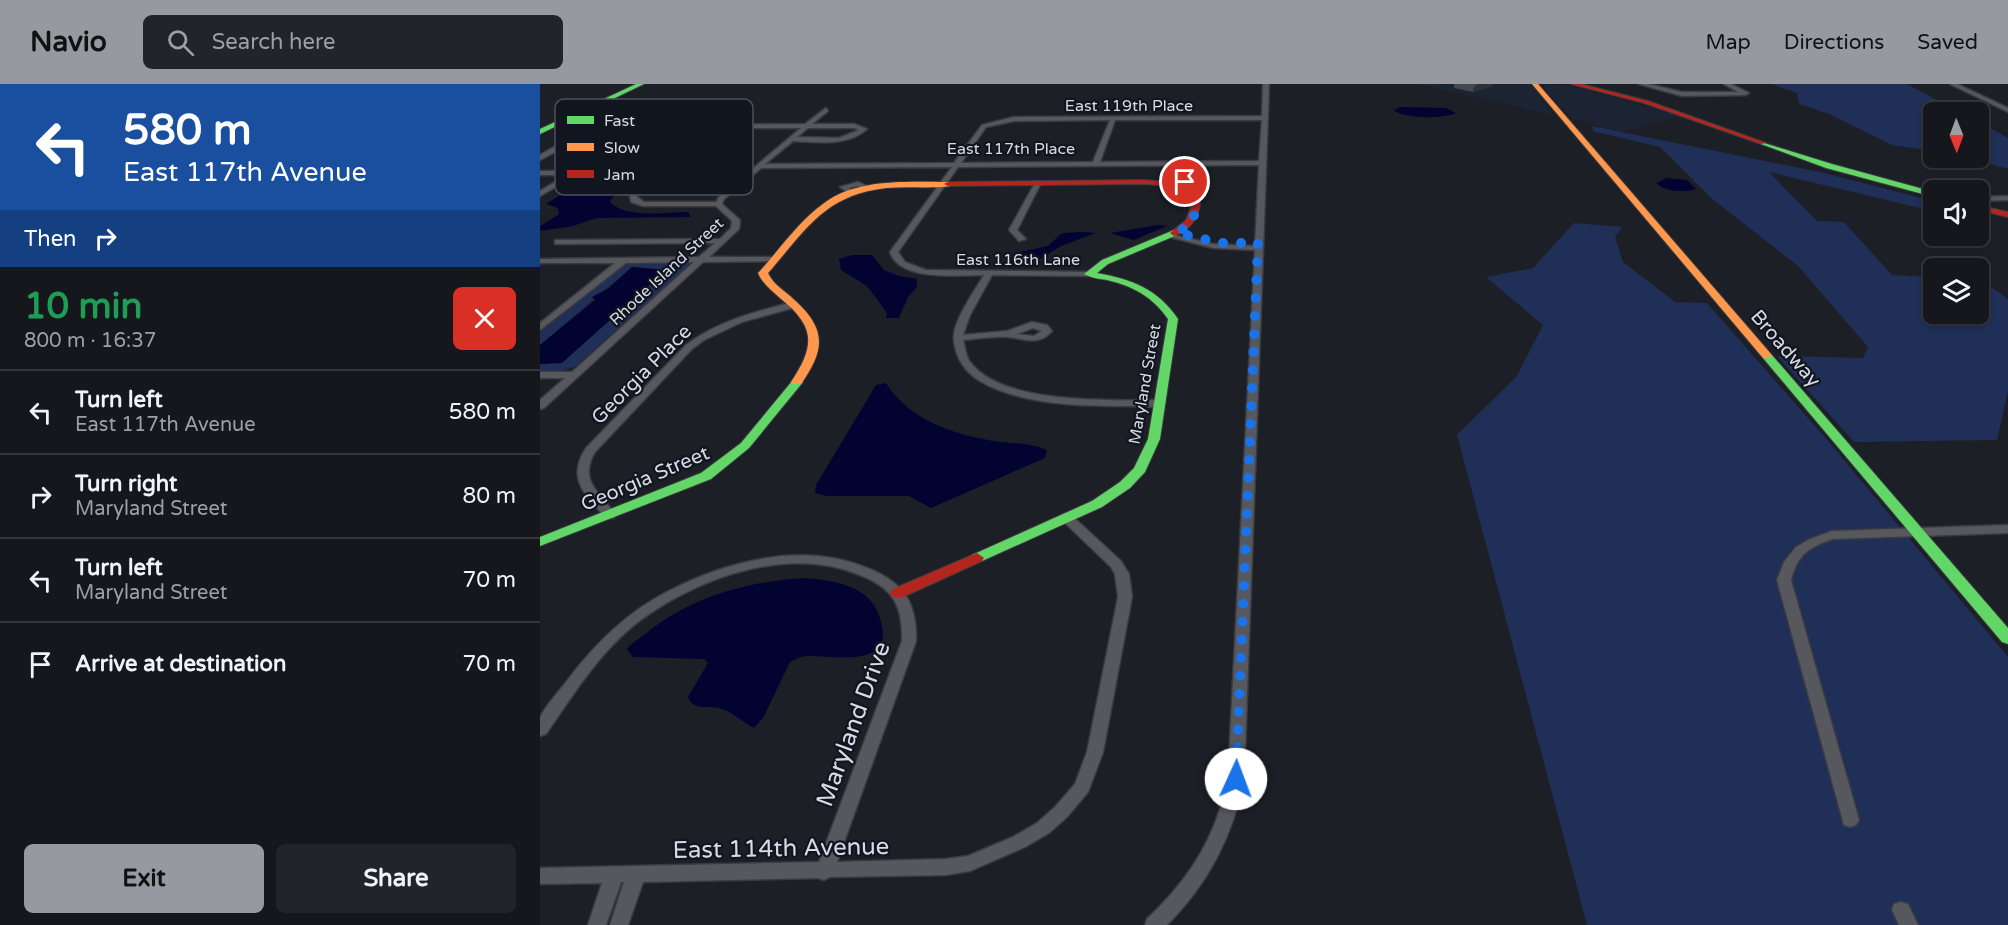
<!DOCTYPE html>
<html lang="en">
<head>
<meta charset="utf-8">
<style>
	:root { --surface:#15171c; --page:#222429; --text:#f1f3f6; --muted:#9d9fa3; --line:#34363b; --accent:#9699a0 }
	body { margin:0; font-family:"Varela Round",sans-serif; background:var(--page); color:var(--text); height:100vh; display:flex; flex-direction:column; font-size:22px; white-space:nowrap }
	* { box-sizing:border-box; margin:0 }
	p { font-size:20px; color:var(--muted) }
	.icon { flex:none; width:33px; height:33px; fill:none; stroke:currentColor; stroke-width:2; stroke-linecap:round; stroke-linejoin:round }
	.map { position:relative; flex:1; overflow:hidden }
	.side { display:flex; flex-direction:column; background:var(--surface); width:540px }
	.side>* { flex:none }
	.guide { background:#1a4fa0; color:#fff; overflow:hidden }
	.needle { width:39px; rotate:179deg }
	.buttons { position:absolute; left:1383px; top:18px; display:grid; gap:12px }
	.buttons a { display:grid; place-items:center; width:66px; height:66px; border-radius:9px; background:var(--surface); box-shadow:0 3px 9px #0003,0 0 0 2px var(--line); font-size:30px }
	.pin { position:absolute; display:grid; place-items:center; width:51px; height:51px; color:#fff; margin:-26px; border:3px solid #fff; border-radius:50%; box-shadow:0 2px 6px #0007 }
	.me { position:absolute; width:66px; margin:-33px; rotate:2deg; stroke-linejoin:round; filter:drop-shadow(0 0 4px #0008) }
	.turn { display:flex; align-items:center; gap:21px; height:126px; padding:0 24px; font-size:27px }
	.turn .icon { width:78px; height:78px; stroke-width:2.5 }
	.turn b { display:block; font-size:42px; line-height:51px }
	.then { display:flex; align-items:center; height:57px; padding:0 24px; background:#0003; gap:12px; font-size:22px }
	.round { display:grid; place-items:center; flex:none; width:63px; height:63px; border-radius:9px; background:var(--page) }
	.head { display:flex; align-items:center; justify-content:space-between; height:102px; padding:0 24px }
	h1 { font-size:36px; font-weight:700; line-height:45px; color:#1e9e55 }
	.button { display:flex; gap:12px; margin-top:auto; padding:12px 24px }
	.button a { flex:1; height:69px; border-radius:9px; background:var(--accent); color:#111; font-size:24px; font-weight:700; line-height:69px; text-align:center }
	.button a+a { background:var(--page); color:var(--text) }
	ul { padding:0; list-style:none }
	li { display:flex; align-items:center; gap:18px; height:84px; padding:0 24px; border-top:2px solid var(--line) }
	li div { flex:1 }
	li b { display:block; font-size:22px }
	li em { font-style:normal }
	header { display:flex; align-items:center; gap:36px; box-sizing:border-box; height:84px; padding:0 30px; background:var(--accent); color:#111 }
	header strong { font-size:28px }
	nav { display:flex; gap:33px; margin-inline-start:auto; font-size:21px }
	.search { width:420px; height:54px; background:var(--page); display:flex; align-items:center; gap:15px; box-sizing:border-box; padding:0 21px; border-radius:9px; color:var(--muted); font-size:22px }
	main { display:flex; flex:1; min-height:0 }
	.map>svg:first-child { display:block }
</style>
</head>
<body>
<header>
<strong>Navio</strong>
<div class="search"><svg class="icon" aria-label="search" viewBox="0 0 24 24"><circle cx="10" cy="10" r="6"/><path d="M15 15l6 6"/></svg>Search here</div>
<nav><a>Map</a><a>Directions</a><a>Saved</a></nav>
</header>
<main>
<section class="side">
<div class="guide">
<div class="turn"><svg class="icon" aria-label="left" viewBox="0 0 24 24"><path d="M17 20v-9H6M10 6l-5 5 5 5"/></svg><div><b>580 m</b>East 117th Avenue</div></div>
<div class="then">Then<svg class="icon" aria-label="right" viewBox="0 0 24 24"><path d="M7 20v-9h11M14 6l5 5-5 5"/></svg></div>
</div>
<div class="head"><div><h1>10 min</h1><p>800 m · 16:37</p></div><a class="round" style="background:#d93025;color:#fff"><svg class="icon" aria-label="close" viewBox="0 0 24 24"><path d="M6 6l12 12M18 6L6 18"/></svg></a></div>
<ul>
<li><svg class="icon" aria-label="left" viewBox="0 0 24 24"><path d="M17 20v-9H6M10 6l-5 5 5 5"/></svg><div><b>Turn left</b><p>East 117th Avenue</p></div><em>580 m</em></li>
<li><svg class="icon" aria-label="right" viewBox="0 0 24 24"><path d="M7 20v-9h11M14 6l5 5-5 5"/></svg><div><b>Turn right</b><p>Maryland Street</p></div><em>80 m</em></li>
<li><svg class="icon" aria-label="left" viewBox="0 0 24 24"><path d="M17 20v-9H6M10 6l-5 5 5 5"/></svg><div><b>Turn left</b><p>Maryland Street</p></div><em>70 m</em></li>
<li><svg class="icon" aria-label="arrive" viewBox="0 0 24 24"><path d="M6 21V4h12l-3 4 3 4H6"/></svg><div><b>Arrive at destination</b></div><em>70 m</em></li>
</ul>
<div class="button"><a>Exit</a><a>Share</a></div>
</section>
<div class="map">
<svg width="1468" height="841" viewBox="0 0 1468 841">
	<rect width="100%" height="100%" fill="#1c1f26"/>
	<!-- built -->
	<g fill="#1c2332">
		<path d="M878,0h112l23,31z"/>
		<path d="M1002,0l29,2 109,30 -59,16 -19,-4 -18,-8h-10l-25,-25z"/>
	</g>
	<!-- green -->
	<g fill="#202f57">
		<path d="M1232,0h135l53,28h-26l-1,39 -41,-6 -63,-31 -30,-10 -2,-11z"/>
		<path d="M1439,38l29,16v31l-39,-11h9z"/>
		<path d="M1052,42l228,46 113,29v10l-164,-39 48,49 27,1 48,53 41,2 1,37h44l1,-36 29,21v92l-11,49 -143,2 -77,-86 86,2 5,-11 -70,-81 -87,-68 -51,-51 -67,-16z"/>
		<path d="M1034,139l48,4 -7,10 8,25 52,40 32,1 122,139 179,215v268h-421l-130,-490 60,-59 26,-51 -57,-48 47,-9z"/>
		<path d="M96,178h48l5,3 -113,101 -15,5 -21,1v-8l22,-2 104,-92 -34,-3 -92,78v-13l83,-66z"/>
	</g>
	<!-- water -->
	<g fill="#030332">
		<path d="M860,23l46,1 10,5c-11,6 -53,6 -62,-3z"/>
		<path d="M49,93l41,1c-3,11 -16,14 -20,24 16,17 56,10 78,10l3,5 -94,1 -24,8 -33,5v-5l19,-12 -1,-6 -12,-4z"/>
		<path d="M1127,94l20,2 9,9c-13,4 -30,3 -40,-6z"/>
		<path d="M618,141l9,1 -33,14 -24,-7z"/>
		<path d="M543,148l13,1 -35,13 -32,20h-20l7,-13 32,-7 14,-13z"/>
		<path d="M312,171h20l12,15 15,6 18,3v8l-9,10 -9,21h-13l1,-5 -20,-27 -26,-16 -2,-11z"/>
		<path d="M92,183l34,3 -104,93 -22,1v-19l55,-45 -3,-3 17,-9z"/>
		<path d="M346,299c23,37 67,51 107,58 19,3 36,1 54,9l-2,8 -114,50 -22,-12h-82l-12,-3 1,-8 60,-100z"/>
		<path d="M266,494c22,2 54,6 67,26 6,8 10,21 10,31 -1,32 -55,20 -76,21 -6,0 -12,4 -17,6l-27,56 -9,10c-12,-6 -22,-17 -35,-20 -12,-2 -27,2 -31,-11l20,-34 -4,-4 -71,-2 -6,-8c4,-6 11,-9 17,-14 46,-38 104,-54 162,-57z"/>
	</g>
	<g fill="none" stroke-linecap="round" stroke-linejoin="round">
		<defs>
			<g id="street">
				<path d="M723,0h6l-25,695c-11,57 -36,105 -77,146h-22l2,-6c44,-42 68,-80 81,-140l27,-529 -42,-2 -47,-12 4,-2 43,10 42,2 4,-81 -301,2 -60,85 7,10 21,8 166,2v4h-3l-97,-1 -22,40 -7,20 44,-4 25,-9 15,3 5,6c-14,16 -28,7 -45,6 -14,-1 -30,2 -44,3 2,7 3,17 7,22 32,43 141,38 190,38l4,1 1,2 -1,2c-12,3 -25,1 -37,1 -45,0 -107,-1 -147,-25 -15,-9 -24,-23 -26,-40 -3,-18 21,-50 30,-66 -26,0 -84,7 -94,-23l62,-85 -191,1 -37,31 -2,5 18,16 -1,9 -30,28h67v4l-73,1 -159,146 -4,1v-9l25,-22h-25v-6h32l122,-110 -68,1 -86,67v-7l75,-60h-75v-4l159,-2 16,-14 -157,1h-3v-4l165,-1 11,-11 1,-7 -16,-15h-73l-12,-4 -1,-7 19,-16 -1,-5 -14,-2h-53l-41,24v-5l27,-16h-27v-4h34l35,-21 -52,1 -17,9v-5l74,-42 59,-2 5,-2 3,2 -22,14 146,-1 21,-16 2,3 -16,13h42l13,5c-20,18 -49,13 -74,12l-28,23 189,-1 28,-38 32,-8 248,-1zM128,31l-23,13h-49l21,-12zM570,36l-17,42 -132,1 25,-36 28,-6zM575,36h147l-3,41 -159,1zM182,44c-18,13 -55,42 -78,42 -19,-1 -37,-2 -56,-2l65,-39zM190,44h71l-82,69 -3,5h-72l-8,-6 19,-16 -1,-8 29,-11zM268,44h46l5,2 -20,8 -42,-1zM50,47l2,1h47l-24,15h-52zM493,244l9,3 -8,5 -17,-2z"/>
				<path d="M1099,0h9l34,8h56l-14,-8h7l18,9 -3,2 -64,1z"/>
				<path d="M1410,0h7l51,24v4z"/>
				<path d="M650,96l16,4 -19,9 -2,-1v-2l10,-5 -5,-1 -16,4 -3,-2z"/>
				<path d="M498,97l3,2 -24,47 9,9 -7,2 -10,-11 26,-47z"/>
				<path d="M318,98l13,6 -3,2 -11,-4 -8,2 4,4 -3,2 -10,-7z"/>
				<path d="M1468,112v4l-30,1v-4z"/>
				<path d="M253,218l4,3 -1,2 -54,15 -38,18 -12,9 -97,103c-17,29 5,41 21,63l-2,3h-8c-21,-24 -40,-39 -20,-70l100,-103c32,-24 69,-33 107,-43z"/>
				<path d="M527,430l4,1 50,46 8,13 3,23 -29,155 -15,40 -21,25 -18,16 -24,14 -55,24 -24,4 -116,2 -6,3 -6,-2 -175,4 -15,43h-18l14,-43h-3l-15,43h-18l14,-42 -62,1v-16l279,-6 83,-221c1,-36 -9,-53 -42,-66 -69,-29 -153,0 -211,39 -45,30 -73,77 -103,120l-6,2c0,-5 0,-13 0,-18 3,-9 21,-29 27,-37 27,-36 58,-67 98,-88 60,-32 137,-52 202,-25 36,14 50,34 49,73l-79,221 109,-3 22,-3 45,-19 24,-14 18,-16 20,-23 12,-32 31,-155 -3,-23 -4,-7 -48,-46 -2,-3z"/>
				<path d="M1468,441v8l-175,6c-24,8 -35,15 -42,41l68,240 -3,5 -6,2 -6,-2 -67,-245 7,-18 12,-15 14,-8 22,-8z"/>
				<path d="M1361,818l7,2 10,21h-19l-7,-15 2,-6z"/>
			</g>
			<g id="fast">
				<path d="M96,0h8l-104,50v-5z"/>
				<path d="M1221,58l71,22 102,28v5l-108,-29 -65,-24z"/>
				<path d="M634,146l3,1v4l-69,29 -11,9c34,6 61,16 81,46l-18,120 -15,33 -15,16 -28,19 -120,54h-10l-2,-3 2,-3 120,-54 28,-19 14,-14 14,-29 20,-120c-15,-22 -35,-33 -61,-39 -7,-1 -16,-2 -23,-6l18,-14z"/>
				<path d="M1227,269l4,1 237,274v16l-6,-2 -239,-284v-4z"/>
				<path d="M257,295l6,3 -54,66 -38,31 -171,67v-9l161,-64 40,-30 52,-63z"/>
			</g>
			<g id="slow">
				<path d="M992,0h6l233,270v4h-8z"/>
				<path d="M408,98h3v4c-21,3 -43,0 -65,2 -62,7 -80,42 -118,85 5,11 14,16 22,23 36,31 37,51 11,88h-8l-2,-2c25,-37 24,-56 -11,-84 -9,-8 -17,-14 -22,-25l2,-2c20,-22 38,-49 63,-67 33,-26 85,-22 125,-22z"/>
			</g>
			<g id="jam">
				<path d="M1031,0h10l67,17 118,42 -5,1 -117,-41z"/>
				<path d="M603,96c21,1 42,3 57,19 1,17 -10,31 -26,37l-4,-3 16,-13 7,-19c-13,-14 -31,-16 -50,-17l-195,2 -4,-2 4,-2z"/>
				<path d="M1438,121l30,7v5l-30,-7z"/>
				<path d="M437,469l7,5 -2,3 -79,36h-10l-3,-4 3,-4z"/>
			</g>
		</defs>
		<!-- street casing -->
		<use href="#street" stroke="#393b41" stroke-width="3"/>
		<!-- fast casing -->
		<use href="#fast" stroke="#393b41" stroke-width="2"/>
		<!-- slow casing -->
		<use href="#slow" stroke="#393b41" stroke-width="2"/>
		<!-- jam casing -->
		<use href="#jam" stroke="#393b41" stroke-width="2"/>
		<!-- street -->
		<use href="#street" fill="#56585d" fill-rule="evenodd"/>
		<!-- fast -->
		<use href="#fast" fill="#63d668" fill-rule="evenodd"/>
		<!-- slow -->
		<use href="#slow" fill="#ff974d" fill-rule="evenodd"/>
		<!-- jam -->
		<use href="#jam" fill="#b3261e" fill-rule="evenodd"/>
	</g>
	<!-- wall -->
	<path fill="#46484f" d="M914,0h38v2l-19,6 -19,-4z"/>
	<!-- shaded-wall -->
	<path fill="#2f3138" d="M939,0h13v2l-19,6 1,-6z"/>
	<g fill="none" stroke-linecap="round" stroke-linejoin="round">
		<!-- route -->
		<path stroke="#1a73e8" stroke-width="10" stroke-dasharray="0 18" d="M645,98l-11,4 19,9c9,15 -3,31 -16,38l44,10h37l-22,536"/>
	</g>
	<g text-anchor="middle" stroke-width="4.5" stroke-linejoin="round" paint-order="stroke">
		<!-- far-street labels -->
		<g font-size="16" fill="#d7dae2" stroke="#101520">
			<text x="589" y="27">East 119th Place</text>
			<text x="471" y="70">East 117th Place</text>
			<text x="478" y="181">East 116th Lane</text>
			<text transform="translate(126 187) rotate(-43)" y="6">Rhode Island Street</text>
			<text transform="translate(604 300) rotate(-80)" y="6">Maryland Street</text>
		</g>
		<!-- street labels -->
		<g font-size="20" fill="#d7dae2" stroke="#101520">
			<text transform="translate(1246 264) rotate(49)" y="7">Broadway</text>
			<text transform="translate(101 290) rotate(-45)" y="7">Georgia Place</text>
			<text transform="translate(105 394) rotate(-23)" y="7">Georgia Street</text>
		</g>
		<!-- near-street labels -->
		<g font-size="24" fill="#d7dae2" stroke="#101520">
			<text transform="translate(313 640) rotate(-70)" y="8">Maryland Drive</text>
			<text transform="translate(241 764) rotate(-1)" y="8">East 114th Avenue</text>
		</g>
	</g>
	<!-- legend -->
	<rect x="15" y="15" width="198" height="96" rx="9" fill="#101520" stroke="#4c505a" stroke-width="1.5"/>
	<rect x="27" y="32" width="27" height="8" fill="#63d668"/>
	<rect x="27" y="59" width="27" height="8" fill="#ff974d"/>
	<rect x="27" y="86" width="27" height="8" fill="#b3261e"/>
	<g font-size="16" fill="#d7dae2">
		<text x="64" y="42">Fast</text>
		<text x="64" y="69">Slow</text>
		<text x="64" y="96">Jam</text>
	</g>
</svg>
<div class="buttons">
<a><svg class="needle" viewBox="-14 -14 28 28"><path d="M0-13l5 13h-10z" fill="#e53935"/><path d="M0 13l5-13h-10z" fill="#9d9fa3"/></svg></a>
<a><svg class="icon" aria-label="sound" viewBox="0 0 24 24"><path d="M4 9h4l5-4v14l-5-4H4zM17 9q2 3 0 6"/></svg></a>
<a><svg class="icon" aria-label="layers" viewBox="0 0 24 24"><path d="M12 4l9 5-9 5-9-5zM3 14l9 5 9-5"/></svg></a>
</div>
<div class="pin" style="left:645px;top:98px;background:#d93025"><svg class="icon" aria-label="arrive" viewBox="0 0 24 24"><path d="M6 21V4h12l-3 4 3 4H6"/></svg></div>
<svg class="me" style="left:696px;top:695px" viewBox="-20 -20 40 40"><circle r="19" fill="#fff"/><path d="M0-13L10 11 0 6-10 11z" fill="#1a73e8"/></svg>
</div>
</main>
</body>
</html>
